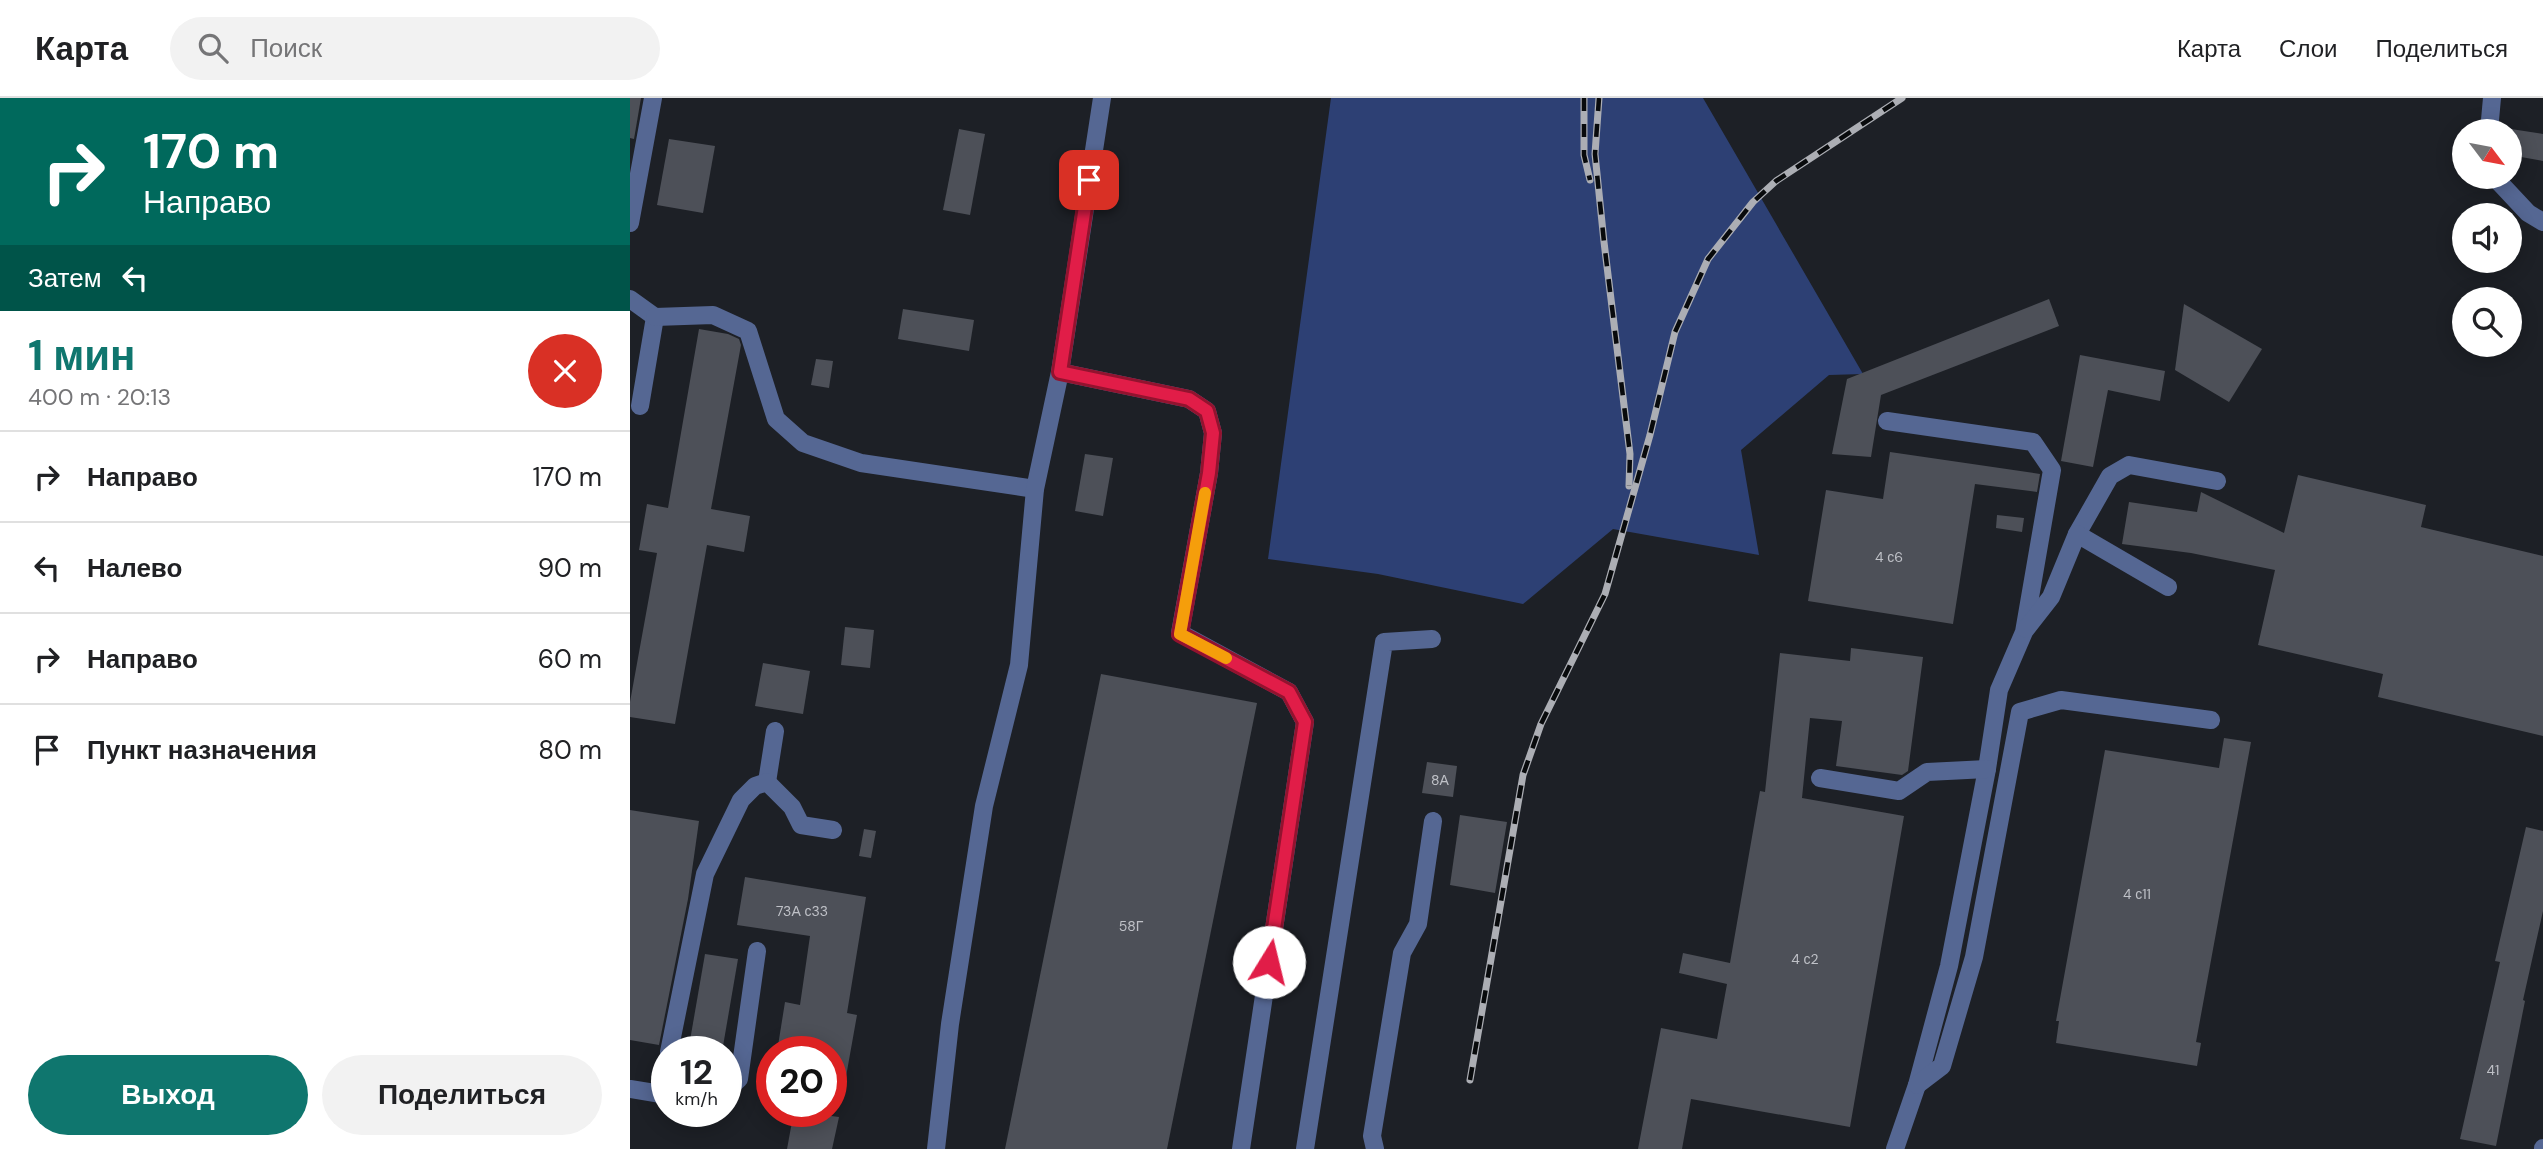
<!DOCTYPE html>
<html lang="ru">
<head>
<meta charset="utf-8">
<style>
	:root { --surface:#fff; --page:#f2f2f2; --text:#202124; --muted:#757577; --line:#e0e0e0; --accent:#0f766e }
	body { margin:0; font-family:"DM Sans",sans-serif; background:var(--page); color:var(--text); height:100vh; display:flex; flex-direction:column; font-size:26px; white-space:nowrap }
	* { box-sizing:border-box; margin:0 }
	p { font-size:23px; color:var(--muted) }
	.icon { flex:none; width:38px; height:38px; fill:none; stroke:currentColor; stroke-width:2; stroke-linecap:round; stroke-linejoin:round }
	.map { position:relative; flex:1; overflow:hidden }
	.drawer { display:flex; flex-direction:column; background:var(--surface); width:630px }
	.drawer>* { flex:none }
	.hud { background:#00695c; color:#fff; overflow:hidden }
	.needle { width:46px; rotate:122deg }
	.buttons { position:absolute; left:1822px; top:21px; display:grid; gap:14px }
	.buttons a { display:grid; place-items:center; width:70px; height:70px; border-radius:50%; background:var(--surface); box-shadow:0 4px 18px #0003; font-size:35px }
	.speed { position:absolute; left:21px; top:938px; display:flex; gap:14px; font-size:35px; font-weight:700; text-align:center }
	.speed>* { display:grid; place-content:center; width:91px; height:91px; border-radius:50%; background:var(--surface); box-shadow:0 4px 18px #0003; line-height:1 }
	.speed small { font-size:18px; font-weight:400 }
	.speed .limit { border:10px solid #d22; background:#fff; color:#111 }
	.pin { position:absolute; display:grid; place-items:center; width:60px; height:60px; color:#fff; margin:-30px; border-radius:14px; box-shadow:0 4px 10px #0006 }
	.me { position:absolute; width:77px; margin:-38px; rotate:9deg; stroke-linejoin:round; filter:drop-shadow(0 0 5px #0008) }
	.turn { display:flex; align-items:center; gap:24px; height:147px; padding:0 28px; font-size:32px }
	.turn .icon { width:91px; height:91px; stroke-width:2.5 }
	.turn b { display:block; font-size:49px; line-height:60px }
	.then { display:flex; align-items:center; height:66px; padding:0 28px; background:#0003; gap:14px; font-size:26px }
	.round { display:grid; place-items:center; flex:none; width:74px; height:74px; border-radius:37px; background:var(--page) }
	.headline { display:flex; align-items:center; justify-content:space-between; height:119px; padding:0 28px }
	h1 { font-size:42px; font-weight:700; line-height:52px; color:var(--accent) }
	.primary-button { display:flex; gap:14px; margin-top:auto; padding:14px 28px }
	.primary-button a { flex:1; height:80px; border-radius:42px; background:var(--accent); color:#fff; font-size:28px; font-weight:700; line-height:80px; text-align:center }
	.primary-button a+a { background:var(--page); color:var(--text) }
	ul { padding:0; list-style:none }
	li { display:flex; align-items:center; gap:21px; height:91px; padding:0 28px; border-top:2px solid var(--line) }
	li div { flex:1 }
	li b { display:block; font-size:26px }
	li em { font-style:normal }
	header { display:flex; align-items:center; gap:42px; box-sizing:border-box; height:98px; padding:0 35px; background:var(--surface); border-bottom:2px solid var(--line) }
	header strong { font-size:33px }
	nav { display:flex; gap:38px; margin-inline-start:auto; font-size:24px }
	.search { width:490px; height:63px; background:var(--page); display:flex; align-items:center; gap:18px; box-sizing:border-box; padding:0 24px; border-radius:38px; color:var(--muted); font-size:26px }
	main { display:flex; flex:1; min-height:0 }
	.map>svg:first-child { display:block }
</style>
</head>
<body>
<header>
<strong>Карта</strong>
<div class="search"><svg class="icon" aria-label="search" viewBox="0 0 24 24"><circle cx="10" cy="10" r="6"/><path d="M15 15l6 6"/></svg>Поиск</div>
<nav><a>Карта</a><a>Слои</a><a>Поделиться</a></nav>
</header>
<main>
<section class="drawer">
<div class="hud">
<div class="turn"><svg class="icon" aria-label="right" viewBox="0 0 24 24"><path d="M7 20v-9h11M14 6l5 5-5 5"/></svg><div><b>170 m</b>Направо</div></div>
<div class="then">Затем<svg class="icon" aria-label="left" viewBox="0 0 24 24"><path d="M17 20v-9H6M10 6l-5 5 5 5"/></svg></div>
</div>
<div class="headline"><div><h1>1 мин</h1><p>400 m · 20:13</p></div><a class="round" style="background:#d93025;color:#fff"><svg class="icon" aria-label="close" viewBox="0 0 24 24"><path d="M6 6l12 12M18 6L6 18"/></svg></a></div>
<ul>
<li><svg class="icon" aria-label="right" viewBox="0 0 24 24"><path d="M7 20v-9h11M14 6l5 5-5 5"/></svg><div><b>Направо</b></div><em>170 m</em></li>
<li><svg class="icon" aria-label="left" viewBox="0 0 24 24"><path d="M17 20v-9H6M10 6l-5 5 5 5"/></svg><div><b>Налево</b></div><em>90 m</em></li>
<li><svg class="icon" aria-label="right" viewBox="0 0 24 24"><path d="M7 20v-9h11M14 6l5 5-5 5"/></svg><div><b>Направо</b></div><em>60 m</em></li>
<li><svg class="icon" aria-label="arrive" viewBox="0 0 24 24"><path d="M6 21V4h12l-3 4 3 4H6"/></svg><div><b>Пункт назначения</b></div><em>80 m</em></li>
</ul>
<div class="primary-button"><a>Выход</a><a>Поделиться</a></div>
</section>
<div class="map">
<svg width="1913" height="1051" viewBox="0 0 1913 1051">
	<rect width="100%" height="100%" fill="#1d2026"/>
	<!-- green -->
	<path fill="#2d4074" d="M701,0h372l160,276 -34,1 -88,75 18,105 -146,-26 -90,75 -145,-30 -110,-15z"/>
	<!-- building -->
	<g fill="#4d5058">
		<path d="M0,0h11l-7,41 -4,-1z"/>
		<path d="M329,31l26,5 -15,81 -27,-5z"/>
		<path d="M1881,31l32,5v27l-33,-6z"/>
		<path d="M39,41l46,7 -12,67 -46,-8z"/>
		<path d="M1419,201l10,27 -178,69 -10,62 -39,-3 15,-75z"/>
		<path d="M1554,206l78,45 -33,53 -54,-32z"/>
		<path d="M273,211l71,11 -5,31 -71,-12z"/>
		<path d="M69,231l29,5 11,5 2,6 -30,164 39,7 -6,36 -37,-7 -32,179 -45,-7v-15l27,-149 -18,-3 8,-46 21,4z"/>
		<path d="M1450,257l85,16 -5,30 -52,-11 -15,77 -32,-6z"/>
		<path d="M186,261l17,2 -4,27 -18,-3z"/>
		<path d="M1260,354l150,22 -3,18 -62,-8 -22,140 -145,-23 18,-111 57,9z"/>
		<path d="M455,356l28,4 -10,58 -28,-5z"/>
		<path d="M1668,377l128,30 -5,22 122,29v180l-165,-39 5,-23 -125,-29 17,-75 -84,-17 -69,-9 7,-42 68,10 4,-20 83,41z"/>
		<path d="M1367,417l27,3 -2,14 -26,-4z"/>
		<path d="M215,529l29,3 -4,38 -29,-3z"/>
		<path d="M1221,550l72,9 -15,114 -6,4 -66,-9 6,-45 -32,-3 -8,80 102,18 -54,311 -159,-28 -9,50h-44l23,-121 56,11 10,-55 -48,-11 4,-20 47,10 30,-172 5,1 15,-139 70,8z"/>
		<path d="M133,565l47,8 -7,43 -48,-8z"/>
		<path d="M471,576l156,29 -90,446h-162z"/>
		<path d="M1594,640l27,4 -55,300 5,1 -4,23 -141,-23 3,-22h-3l49,-271 114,18z"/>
		<path d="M797,664l30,4 -4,31 -31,-4z"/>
		<path d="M0,712l69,11 -11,78 -29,146 -29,-5z"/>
		<path d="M830,717l47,7 -12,71 -45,-8z"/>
		<path d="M1896,729l17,4v80l-20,89 2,1 -29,145 -36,-7 40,-177 -5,-1z"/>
		<path d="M234,731l12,2 -5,27 -12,-2z"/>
		<path d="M115,779l121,20 -19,116 10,2 -13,73 -13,-2v-34h-54l8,-50 15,3 10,-69 -73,-11z"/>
		<path d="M75,856l33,5 -16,93h-34z"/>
		<path d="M164,1013l45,6 -7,32h-45z"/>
	</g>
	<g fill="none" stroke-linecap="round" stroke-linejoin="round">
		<!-- minor -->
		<g stroke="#556793" stroke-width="18">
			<path d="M1859,33l3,-33"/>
			<path d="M1868,79l1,5 29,31 15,9"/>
			<path d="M0,125l23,-125"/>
			<path d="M0,201l25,18 -15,89"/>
			<path d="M25,219l58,-2 35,16 28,88 27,24 58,20 174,26"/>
			<path d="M430,274l129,27 18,12 6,22 -4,40 -29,160 109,59 16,30 -64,427"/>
			<path d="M1257,323l146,21 19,28 -28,162 -25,58 -12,79 -38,197 -32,119 -22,64"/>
			<path d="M1447,436l33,-58 19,-11 88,16"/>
			<path d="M1396,531l25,-32 26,-63 91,53"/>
			<path d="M1190,680l79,13 28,-19 60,-3"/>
			<path d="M137,684l8,-51"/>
			<path d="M39,954l36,-178 36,-74 14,-14 12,-4 25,25 9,18 32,5"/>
			<path d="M1287,987l25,-19 32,-109 46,-245 41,-12 150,20"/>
			<path d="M0,991l37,6"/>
			<path d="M96,993l13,-12 18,-128"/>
			<path d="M31,997l6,-30"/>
			<path d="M306,1051l14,-125 34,-218 35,-141 16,-176 25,-117 42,-274"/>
			<path d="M675,1051l79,-507 48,-3"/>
			<path d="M745,1051l-3,-13 30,-183 16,-29 15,-103"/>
			<path d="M1913,1051v-1"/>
		</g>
		<defs>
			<g id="rail">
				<path d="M954,0v57l6,25"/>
				<path d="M969,0l-4,56 9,88 26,212 -1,32"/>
				<path d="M840,982l53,-305 18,-51 64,-130 45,-159 25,-103 33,-73 45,-57 23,-21 126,-83"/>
			</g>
		</defs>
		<!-- rail casing -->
		<use href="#rail" stroke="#acaeb4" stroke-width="7"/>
		<!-- rail -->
		<use href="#rail" stroke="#080a0c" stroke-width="4.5" stroke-dasharray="13" stroke-linecap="butt"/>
	</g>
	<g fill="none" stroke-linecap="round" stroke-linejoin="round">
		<defs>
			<path id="route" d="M459,82l-29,192 129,27 18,12 6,22 -4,40 -29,161 109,58 16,30 -36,240"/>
		</defs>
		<!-- route casing -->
		<use href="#route" stroke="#92132f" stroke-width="18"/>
		<!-- route -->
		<use href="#route" stroke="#e11d48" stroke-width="12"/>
		<!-- slow -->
		<path stroke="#f59e0b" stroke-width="12" d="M575,395l-25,141 46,24"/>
	</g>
	<g text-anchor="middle" stroke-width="7" stroke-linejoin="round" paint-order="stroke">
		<!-- number labels -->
		<g font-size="14" fill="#bfc1c7">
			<text x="1259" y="464">4 с6</text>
			<text x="810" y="687">8А</text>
			<text x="1507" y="801">4 с11</text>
			<text x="172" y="818">73А с33</text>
			<text x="501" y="833">58Г</text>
			<text x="1175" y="866">4 с2</text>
			<text x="1863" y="977">41</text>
		</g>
	</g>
</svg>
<div class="buttons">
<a><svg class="needle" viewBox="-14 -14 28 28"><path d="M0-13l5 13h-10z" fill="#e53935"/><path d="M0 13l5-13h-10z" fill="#757577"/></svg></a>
<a><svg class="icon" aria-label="sound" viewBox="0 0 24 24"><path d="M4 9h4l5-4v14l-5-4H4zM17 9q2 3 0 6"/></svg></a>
<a><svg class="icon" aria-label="search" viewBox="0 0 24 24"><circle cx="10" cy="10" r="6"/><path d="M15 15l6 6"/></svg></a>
</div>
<div class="speed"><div>12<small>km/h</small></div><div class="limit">20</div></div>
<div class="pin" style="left:459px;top:82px;background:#d93025"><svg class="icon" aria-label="arrive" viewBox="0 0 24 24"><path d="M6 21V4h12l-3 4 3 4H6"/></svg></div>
<svg class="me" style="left:639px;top:864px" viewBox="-20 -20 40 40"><circle r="19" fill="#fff"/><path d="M0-13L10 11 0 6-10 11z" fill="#e11d48"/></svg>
</div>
</main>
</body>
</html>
